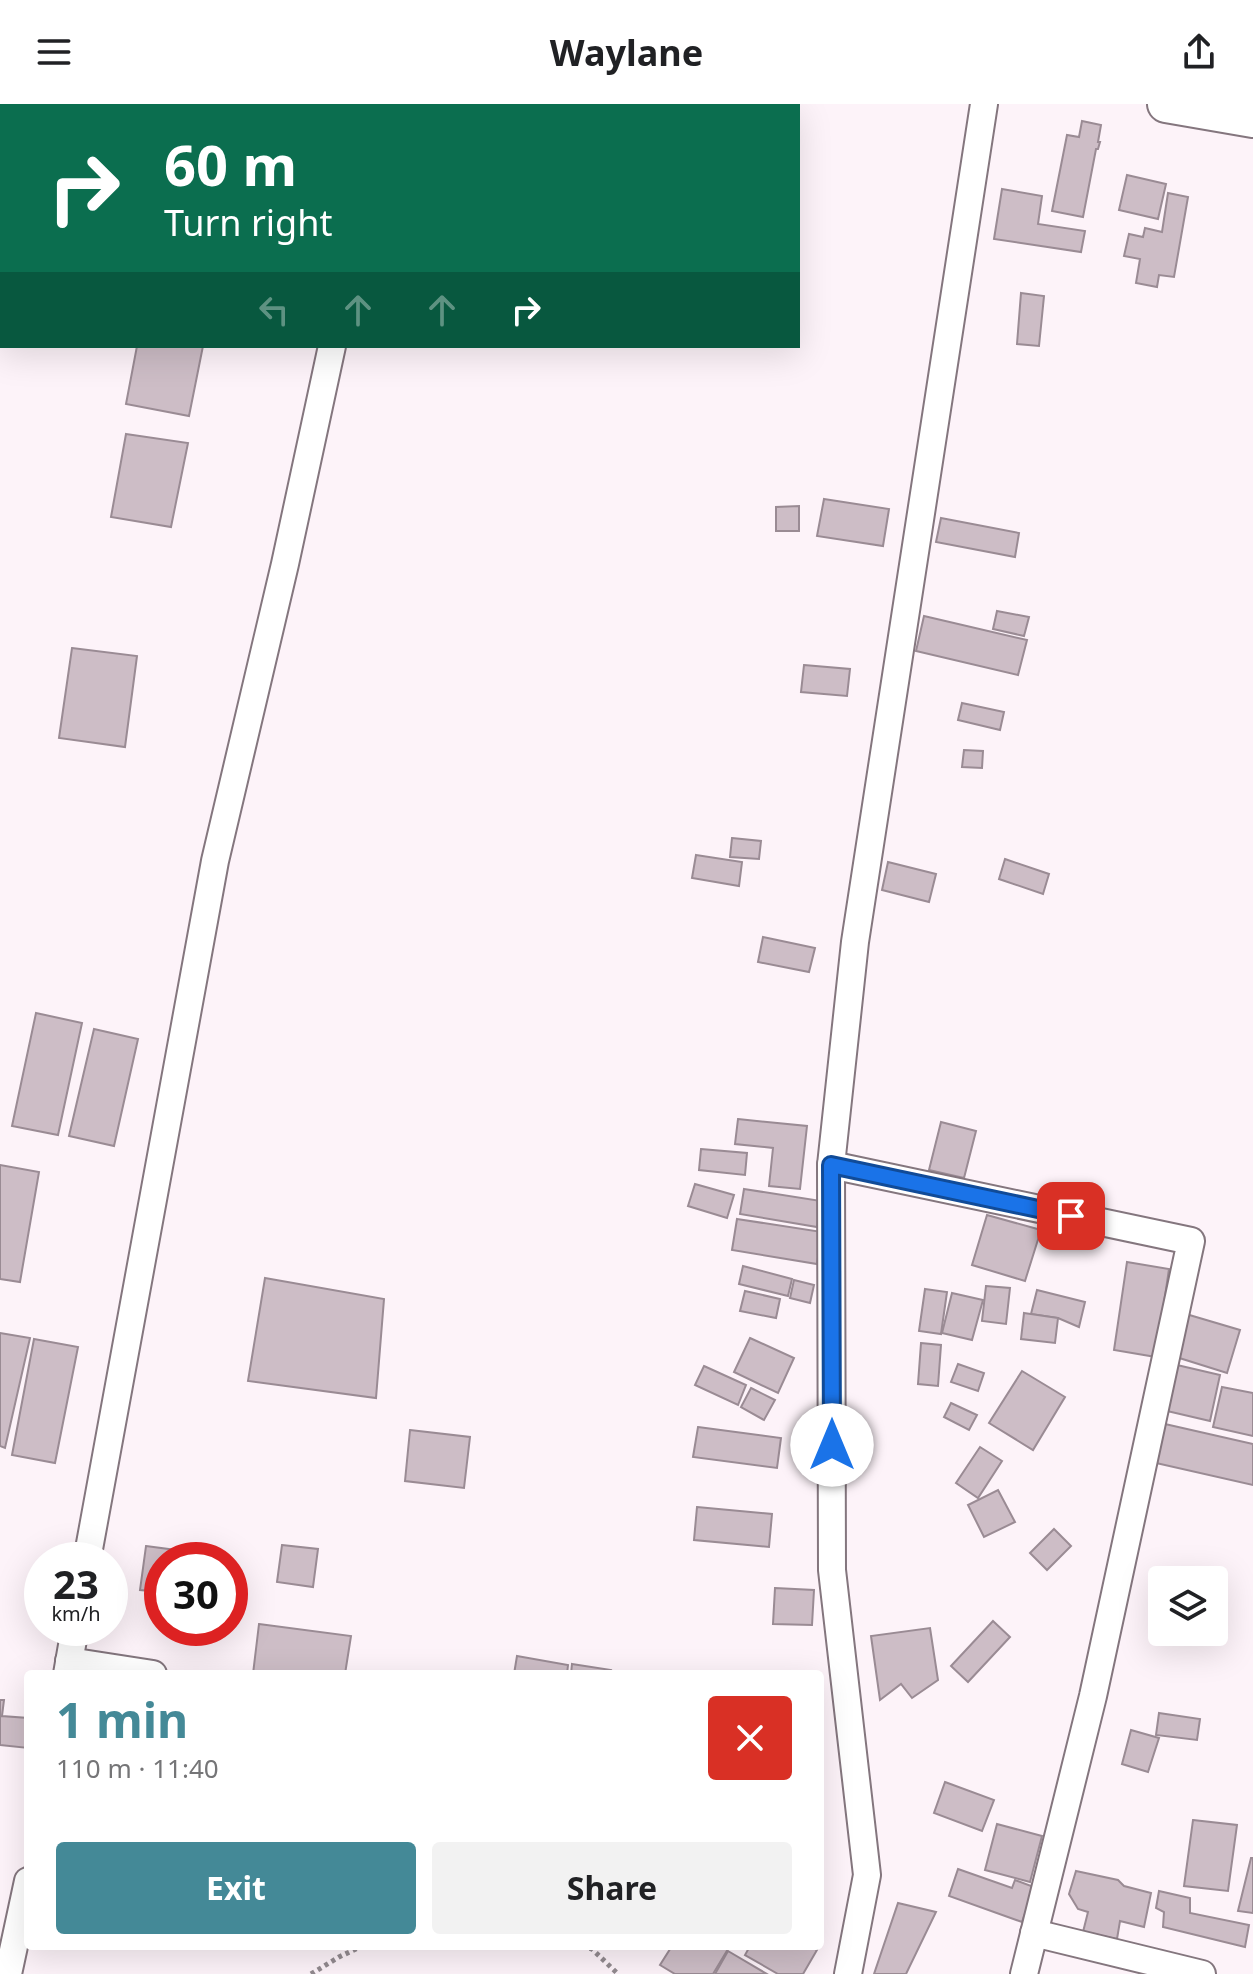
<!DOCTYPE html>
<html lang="en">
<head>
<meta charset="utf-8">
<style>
	:root { --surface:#fff; --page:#f2f2f2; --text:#202124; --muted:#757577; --accent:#448997 }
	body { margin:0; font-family:"Noto Sans",sans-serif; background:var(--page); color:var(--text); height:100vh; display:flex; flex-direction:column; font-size:30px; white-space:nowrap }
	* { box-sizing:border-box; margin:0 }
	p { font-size:26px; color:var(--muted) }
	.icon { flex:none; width:44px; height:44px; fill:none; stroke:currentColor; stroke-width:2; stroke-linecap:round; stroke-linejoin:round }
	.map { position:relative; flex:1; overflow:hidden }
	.panel { position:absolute; left:24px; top:1566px; width:800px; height:280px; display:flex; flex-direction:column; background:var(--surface); border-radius:8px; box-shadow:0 8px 32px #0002 }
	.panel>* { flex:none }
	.guide { position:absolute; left:0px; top:0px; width:800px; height:244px; box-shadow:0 8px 32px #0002; background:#0b6e4f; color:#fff; overflow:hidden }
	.tools { position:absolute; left:1148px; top:1462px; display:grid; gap:16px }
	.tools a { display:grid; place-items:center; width:80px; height:80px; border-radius:8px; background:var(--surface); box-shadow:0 8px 32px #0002; font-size:40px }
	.speed { position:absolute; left:24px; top:1438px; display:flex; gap:16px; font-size:40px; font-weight:700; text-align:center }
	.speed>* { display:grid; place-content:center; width:104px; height:104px; border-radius:50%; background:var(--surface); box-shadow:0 8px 32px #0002; line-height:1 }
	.speed small { font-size:20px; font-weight:400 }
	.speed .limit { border:12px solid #d22; background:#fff; color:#111 }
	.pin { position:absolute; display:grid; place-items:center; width:68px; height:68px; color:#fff; margin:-34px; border-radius:16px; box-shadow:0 4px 12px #0006 }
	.me { position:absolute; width:88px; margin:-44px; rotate:0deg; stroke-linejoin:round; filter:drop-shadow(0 0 6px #0008) }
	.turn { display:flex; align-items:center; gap:28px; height:168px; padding:0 32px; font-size:36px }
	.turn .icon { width:104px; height:104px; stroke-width:2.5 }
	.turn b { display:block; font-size:56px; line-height:68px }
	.lanes { display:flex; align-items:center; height:76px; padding:0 32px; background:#0003; justify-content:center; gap:40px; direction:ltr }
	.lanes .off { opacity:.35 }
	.round { display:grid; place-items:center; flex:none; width:84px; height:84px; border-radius:8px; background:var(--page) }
	.headline { display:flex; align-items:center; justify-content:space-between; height:136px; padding:0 32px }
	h1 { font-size:48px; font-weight:700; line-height:60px; color:var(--accent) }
	.button { display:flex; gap:16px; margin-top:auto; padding:16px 32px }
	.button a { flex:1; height:92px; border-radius:8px; background:var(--accent); color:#fff; font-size:32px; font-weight:700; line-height:92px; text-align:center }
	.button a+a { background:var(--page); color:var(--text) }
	header { display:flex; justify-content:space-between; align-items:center; height:104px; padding:0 32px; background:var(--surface); font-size:36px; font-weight:700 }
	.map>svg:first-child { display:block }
</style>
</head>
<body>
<header><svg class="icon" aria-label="menu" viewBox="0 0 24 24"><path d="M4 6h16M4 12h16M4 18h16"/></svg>Waylane<svg class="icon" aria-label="share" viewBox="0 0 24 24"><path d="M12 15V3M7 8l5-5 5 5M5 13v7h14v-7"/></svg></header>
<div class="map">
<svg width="1253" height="1870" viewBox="0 0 1253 1870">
	<rect width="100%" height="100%" fill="#fdf3f9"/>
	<!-- building -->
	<g fill="#cdbdc6" stroke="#9a8b94" stroke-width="2">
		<rect x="183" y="0" width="133" height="2"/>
		<path d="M1082,17l19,4 -3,17h2l-2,7h-2l-13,68 -31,-6 15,-76 12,2z"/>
		<path d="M1127,71l39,9 -8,35 -39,-9z"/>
		<path d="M1002,85l40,7 -4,28 47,7 -4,21 -87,-13z"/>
		<path d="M1168,89l20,4 -14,80 -15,-2 -2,12 -21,-4 4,-24 -16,-3 5,-22 14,3 2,-9 17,4z"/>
		<path d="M1021,189l23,3 -5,50 -22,-2z"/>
		<path d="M137,242h66l-14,70 -63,-12z"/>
		<path d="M126,330l62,9 -17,84 -60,-10z"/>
		<path d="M824,395l65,10 -6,37 -66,-10z"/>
		<path d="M799,402v25h-23v-24z"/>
		<path d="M941,414l78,15 -4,24 -79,-15z"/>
		<path d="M997,507l32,6 -5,19 -31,-7z"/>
		<path d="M924,512l103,24 -9,35 -102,-24z"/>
		<path d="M72,544l65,8 -12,91 -66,-9z"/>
		<path d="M804,561l46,4 -3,27 -46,-4z"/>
		<path d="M962,599l42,9 -4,18 -42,-10z"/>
		<path d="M964,646l19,1 -1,17 -20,-1z"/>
		<path d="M732,734l29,3 -2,18 -29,-2z"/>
		<path d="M696,751l46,7 -3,24 -47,-8z"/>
		<path d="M1005,755l44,15 -6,20 -44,-15z"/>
		<path d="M888,758l48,12 -7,28 -47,-12z"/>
		<path d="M763,833l52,11 -6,24 -51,-10z"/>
		<path d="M36,909l46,10 -24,112 -46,-9z"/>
		<path d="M94,925l44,10 -24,107 -45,-10z"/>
		<path d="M738,1015l69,7 -7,63 -31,-3 4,-38 -38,-4z"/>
		<path d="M941,1018l35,9 -12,47 -35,-8z"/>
		<path d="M701,1045l46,4 -2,22 -46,-5z"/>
		<path d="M0,1061l39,7 -19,110 -20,-3z"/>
		<path d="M695,1080l39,11 -7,23 -39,-12z"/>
		<path d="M744,1085l77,12 -4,26 -77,-13z"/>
		<path d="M987,1111l54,15 -16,51 -53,-16z"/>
		<path d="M737,1115l85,13 -5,32 -85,-14z"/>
		<path d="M1127,1158l42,7 -13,88 -42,-7z"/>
		<path d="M743,1162l49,13 -4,17 -49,-12z"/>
		<path d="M265,1174l119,21 -8,99 -128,-17z"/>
		<path d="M794,1176l20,5 -4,18 -20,-5z"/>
		<path d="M986,1182l24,2 -4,36 -24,-3z"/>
		<path d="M925,1185l22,3 -6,42 -22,-3z"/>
		<path d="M1037,1186l48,12 -6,25 -21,-9 -27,-4z"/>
		<path d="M745,1187l35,8 -4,19 -36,-7z"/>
		<path d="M952,1189l31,7 -11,40 -30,-7z"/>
		<path d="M1024,1209l34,5 -3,25 -34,-4z"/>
		<path d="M1186,1210l54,16 -13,43 -54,-17z"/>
		<path d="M0,1229l30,5 -25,110 -5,-2z"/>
		<path d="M750,1234l44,20 -16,35 -44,-21z"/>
		<path d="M34,1235l44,8 -23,116 -43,-8z"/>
		<path d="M921,1239l20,2 -3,41 -20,-2z"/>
		<path d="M958,1260l26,9 -6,18 -27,-9z"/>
		<path d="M1177,1261l43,10 -10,46 -43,-10z"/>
		<path d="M704,1262l42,19 -8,20 -43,-20z"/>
		<path d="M1022,1267l43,26 -32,53 -44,-27z"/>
		<path d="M1222,1283l31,6v43l-40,-9z"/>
		<path d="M751,1284l24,12 -11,20 -23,-13z"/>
		<path d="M951,1299l26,12 -8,15 -25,-13z"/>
		<path d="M1165,1320l88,20v41l-97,-22z"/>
		<path d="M698,1323l83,11 -4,30 -84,-11z"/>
		<path d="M410,1326l60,7 -6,51 -59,-7z"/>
		<path d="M980,1343l22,14 -24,37 -22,-15z"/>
		<path d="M998,1386l17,32 -31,15 -16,-32z"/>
		<path d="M697,1403l75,7 -3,33 -75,-7z"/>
		<path d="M1054,1425l17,17 -24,24 -17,-17z"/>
		<path d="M282,1441l36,4 -5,38 -36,-5z"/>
		<path d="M146,1442l75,10v4h-59v32l-22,-2z"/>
		<path d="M775,1484l39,2 -2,35 -39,-1z"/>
		<path d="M993,1517l17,16 -42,45 -17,-16z"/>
		<path d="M259,1520l92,12 -6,38h-92z"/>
		<path d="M930,1524l8,52 -26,18 -11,-14 -21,16 -9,-64z"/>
		<path d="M517,1552l51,9 -1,9h-53z"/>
		<path d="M572,1560l39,6 -1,4h-39z"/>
		<path d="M0,1596h4l-2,16 26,2v30l-28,-3z"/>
		<path d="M1159,1609l41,6 -3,21 -41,-5z"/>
		<path d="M1131,1626l28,8 -11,34 -26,-8z"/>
		<path d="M945,1678l49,18 -12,31 -48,-18z"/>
		<path d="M1193,1716l44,5 -9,66 -44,-5z"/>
		<path d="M997,1720l45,12 -12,46 -45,-12z"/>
		<path d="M1251,1754h2v55l-15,-2z"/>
		<path d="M958,1765l54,19 3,-8 19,7 -12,35 -73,-26z"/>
		<path d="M1076,1767l42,9 6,6 27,7 -7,34 -24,-6 -3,18 -34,-7 5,-20 -10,-3 -9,-15z"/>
		<path d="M1159,1787l31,7v15l59,12 -4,22 -82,-20 1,-15 -8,-4z"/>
		<path d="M898,1799l38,9 -30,62h-32z"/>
		<path d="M672,1842h51l5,3 -15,25h-38l-15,-9z"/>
		<path d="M750,1842h59l8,4 -14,24h-25l-33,-19z"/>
		<path d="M728,1847l39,23h-52z"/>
	</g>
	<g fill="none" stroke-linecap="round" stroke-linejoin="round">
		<defs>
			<g id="street">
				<path d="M384,2v-2"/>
				<path d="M831,1061l360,76 -98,455 -69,278"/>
				<path d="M87,1456l128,-699 70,-297 47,-218"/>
				<path d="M69,1557l84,13"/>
				<path d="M67,1570l8,-46"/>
				<path d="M1034,1829l168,41"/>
				<path d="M8,1870l20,-93"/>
				<path d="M848,1870l19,-99 -35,-305 -1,-405 24,-223 129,-838"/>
			</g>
			<path id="secondary" d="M1166,0l87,15"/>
		</defs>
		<!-- street casing -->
		<use href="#street" stroke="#84767e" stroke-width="30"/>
		<!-- secondary casing -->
		<use href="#secondary" stroke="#84767e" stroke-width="40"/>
		<!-- path -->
		<g stroke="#928a8f" stroke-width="5" stroke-dasharray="4 4" stroke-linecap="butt">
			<path d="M582,1842l10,3 26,25"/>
			<path d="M311,1870l28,-17 23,-11"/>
		</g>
		<!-- street -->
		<use href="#street" stroke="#fff" stroke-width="26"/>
		<!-- secondary -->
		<use href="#secondary" stroke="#fff" stroke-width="36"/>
	</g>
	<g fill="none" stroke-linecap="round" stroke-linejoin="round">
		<defs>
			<path id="route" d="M832,1341l-1,-280 240,51"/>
		</defs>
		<!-- route casing -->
		<use href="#route" stroke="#114b97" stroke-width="20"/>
		<!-- route -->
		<use href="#route" stroke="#1a73e8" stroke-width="14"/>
	</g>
</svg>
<div class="tools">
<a><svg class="icon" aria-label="layers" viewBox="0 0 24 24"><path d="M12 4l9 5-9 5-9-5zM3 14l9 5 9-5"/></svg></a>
</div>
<div class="speed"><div>23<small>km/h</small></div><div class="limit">30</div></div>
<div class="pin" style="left:1071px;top:1112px;background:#d93025"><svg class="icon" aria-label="arrive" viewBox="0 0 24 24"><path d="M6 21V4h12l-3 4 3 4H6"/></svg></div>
<svg class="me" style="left:832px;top:1341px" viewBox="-20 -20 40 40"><circle r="19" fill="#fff"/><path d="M0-13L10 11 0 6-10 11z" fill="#1a73e8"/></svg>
<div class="guide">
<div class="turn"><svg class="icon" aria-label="right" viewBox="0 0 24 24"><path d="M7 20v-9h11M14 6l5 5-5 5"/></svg><div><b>60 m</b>Turn right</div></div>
<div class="lanes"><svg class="icon off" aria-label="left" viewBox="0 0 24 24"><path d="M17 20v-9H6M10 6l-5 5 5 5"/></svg><svg class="icon off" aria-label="ahead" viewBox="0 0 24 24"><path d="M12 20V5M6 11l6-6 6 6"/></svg><svg class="icon off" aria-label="ahead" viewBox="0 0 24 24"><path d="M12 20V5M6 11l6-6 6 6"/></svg><svg class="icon" aria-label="right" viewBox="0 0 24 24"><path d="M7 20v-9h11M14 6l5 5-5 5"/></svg></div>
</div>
<section class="panel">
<div class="headline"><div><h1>1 min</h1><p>110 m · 11:40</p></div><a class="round" style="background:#d93025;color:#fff"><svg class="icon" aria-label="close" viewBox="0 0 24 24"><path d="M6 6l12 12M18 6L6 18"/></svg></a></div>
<div class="button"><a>Exit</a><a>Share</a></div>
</section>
</div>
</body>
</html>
